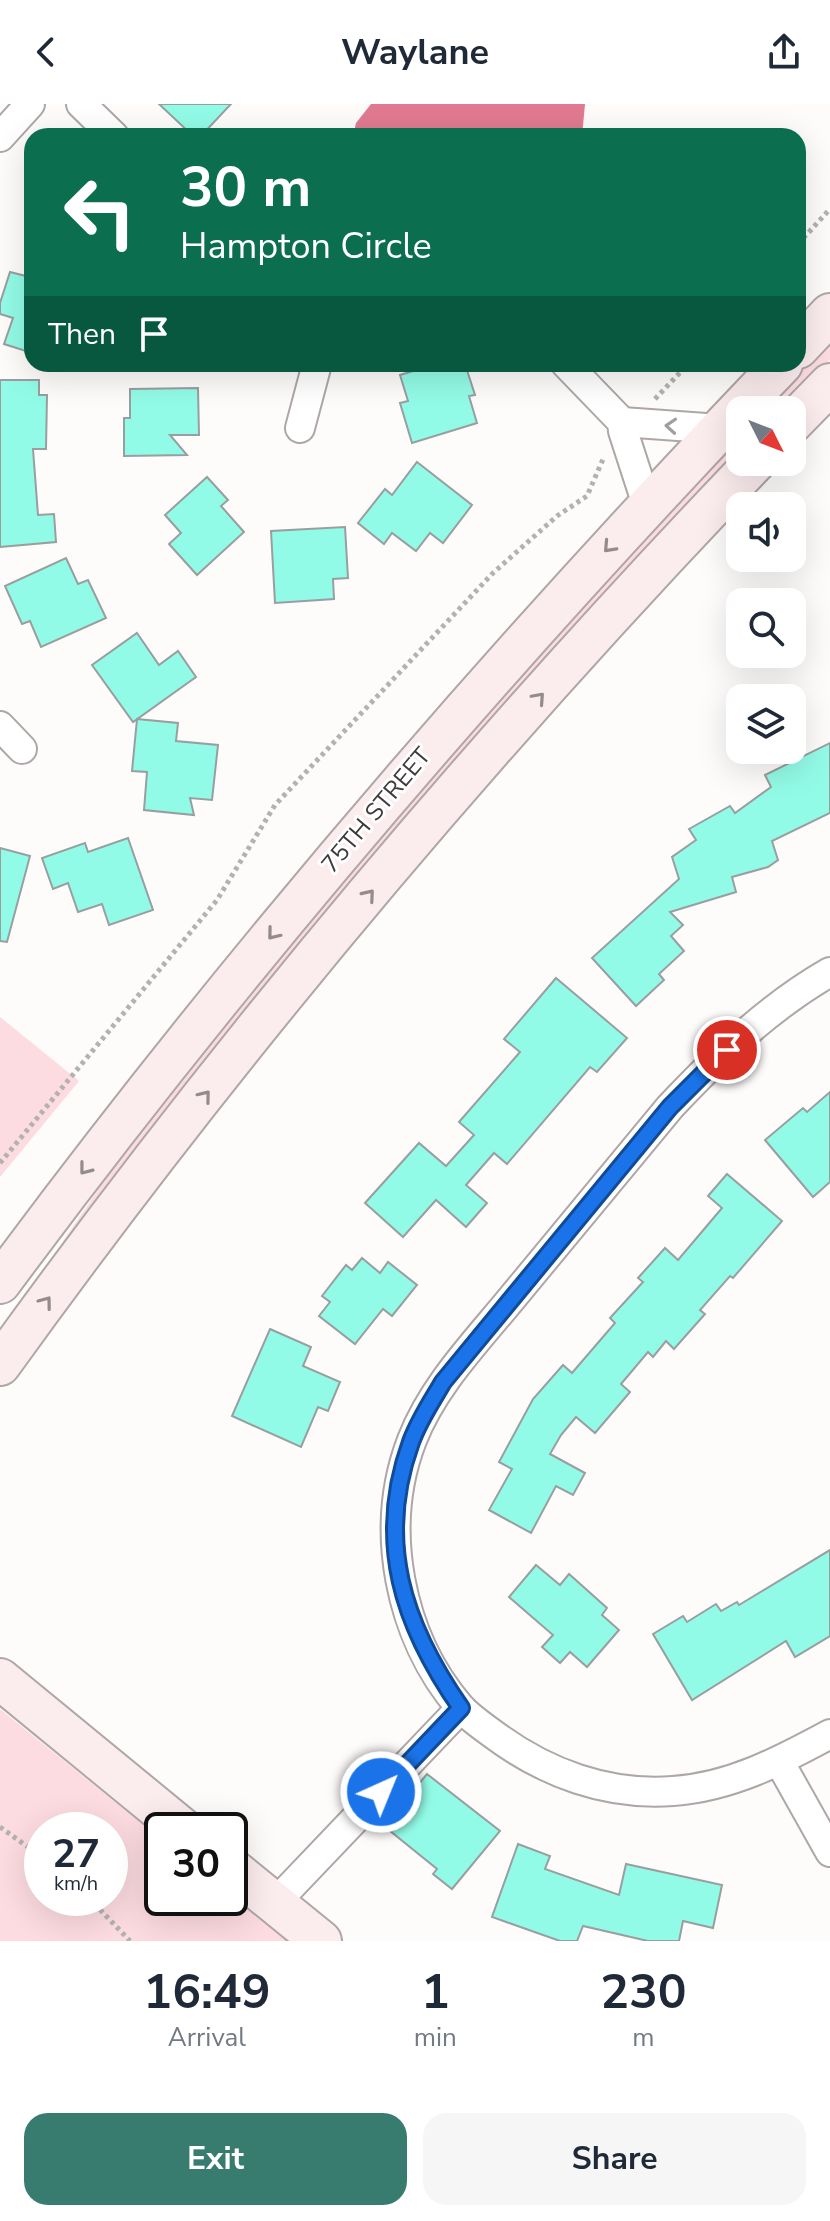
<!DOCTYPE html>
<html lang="en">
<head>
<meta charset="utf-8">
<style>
	:root { --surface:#fff; --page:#f6f6f7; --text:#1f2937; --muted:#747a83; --accent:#387c70 }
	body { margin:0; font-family:"Nunito Sans",sans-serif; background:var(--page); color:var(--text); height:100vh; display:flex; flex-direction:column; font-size:30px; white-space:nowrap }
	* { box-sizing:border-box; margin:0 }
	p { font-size:26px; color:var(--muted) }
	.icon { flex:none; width:44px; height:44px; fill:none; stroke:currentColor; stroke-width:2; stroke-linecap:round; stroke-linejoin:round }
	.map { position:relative; height:1837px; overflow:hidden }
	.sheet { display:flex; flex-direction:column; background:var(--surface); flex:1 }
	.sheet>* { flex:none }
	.top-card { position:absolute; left:24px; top:24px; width:782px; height:244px; border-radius:24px; box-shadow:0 8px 32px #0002; background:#0b6e4f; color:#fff; overflow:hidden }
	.needle { width:52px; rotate:132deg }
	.fabs { position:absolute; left:726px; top:292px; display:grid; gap:16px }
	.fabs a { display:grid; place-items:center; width:80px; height:80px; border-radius:16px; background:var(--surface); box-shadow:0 8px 32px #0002; font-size:40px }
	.speed { position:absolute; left:24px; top:1708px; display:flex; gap:16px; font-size:40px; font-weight:700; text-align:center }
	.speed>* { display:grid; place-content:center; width:104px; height:104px; border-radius:50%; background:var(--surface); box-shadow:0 8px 32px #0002; line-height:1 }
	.speed small { font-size:20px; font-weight:400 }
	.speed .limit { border:4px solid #111; border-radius:12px; background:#fff; color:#111 }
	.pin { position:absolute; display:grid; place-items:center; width:68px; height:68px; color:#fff; margin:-34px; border:4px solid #fff; border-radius:50%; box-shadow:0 2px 8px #0007 }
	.me { position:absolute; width:88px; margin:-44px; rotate:44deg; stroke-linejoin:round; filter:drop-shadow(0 0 6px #0008) }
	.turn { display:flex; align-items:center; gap:28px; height:168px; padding:0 24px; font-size:36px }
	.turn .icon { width:104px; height:104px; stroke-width:2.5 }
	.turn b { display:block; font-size:56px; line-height:68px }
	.then { display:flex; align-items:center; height:76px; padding:0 24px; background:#0003; gap:16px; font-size:30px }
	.eta { display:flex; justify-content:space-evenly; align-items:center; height:136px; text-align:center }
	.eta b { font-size:48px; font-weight:700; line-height:56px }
	.button { display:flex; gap:16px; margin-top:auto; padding:16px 24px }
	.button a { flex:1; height:92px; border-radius:24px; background:var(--accent); color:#fff; font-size:32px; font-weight:700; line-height:92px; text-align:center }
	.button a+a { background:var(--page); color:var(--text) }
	header { display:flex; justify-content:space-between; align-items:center; height:104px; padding:0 24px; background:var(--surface); font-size:36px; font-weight:700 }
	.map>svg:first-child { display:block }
</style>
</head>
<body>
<header><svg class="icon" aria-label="back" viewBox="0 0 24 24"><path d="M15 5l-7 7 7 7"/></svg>Waylane<svg class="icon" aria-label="share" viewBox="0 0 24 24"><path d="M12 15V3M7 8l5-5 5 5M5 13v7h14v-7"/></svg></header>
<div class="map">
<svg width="830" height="1837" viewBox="0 0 830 1837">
	<rect width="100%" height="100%" fill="#fefbfb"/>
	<!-- green -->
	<g fill="#fddce1" fill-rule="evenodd">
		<path d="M830,234v22l-49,50h-20z"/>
		<path d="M740,328v21l-709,840 -2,-2 125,-183 213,-262z"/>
		<path d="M0,913l79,64 -79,96z"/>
		<path d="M0,1605l162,131v58h68v-4l58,47h-288zM42,1726h68v68h-68z"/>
	</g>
	<!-- water -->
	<path fill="#e17a91" d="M371,0h214l-3,32h-229l3,-13z"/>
	<!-- building -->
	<g fill="#92fbe7" stroke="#989f9e" stroke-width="2">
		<path d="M159,0h72l-30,32h-8z"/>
		<path d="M28,167l4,1v81l-28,-9 9,-26 -13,-4v-11l10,-31 16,4z"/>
		<path d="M436,260h29l10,31 -6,1 8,27 -65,20 -12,-40 8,-2 -8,-26z"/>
		<path d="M0,276h39v15h8l-1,54h-13l5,66 16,-1 2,28 -56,5z"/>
		<path d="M198,284l1,47h-29l17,20 -63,1v-38h6v-29z"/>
		<path d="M417,358l55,43 -29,38 -13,-10 -14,18 -24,-18 -8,11 -26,-21 27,-34 7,6z"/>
		<path d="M207,373l21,23 -7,6 23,26 -47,43 -28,-31 12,-11 -16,-18z"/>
		<path d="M345,423l3,51 -15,1 1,20 -59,4 -4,-72z"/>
		<path d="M66,454l12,26 10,-4 18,38 -65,29 -11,-26 -8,3 -17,-38z"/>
		<path d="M137,529l22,32 19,-14 18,26 -63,45 -41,-57z"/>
		<path d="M137,615l41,4 -2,18 42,4 -6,55 -22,-2 4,17 -50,-5 3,-38 -15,-1z"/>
		<path d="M830,639v70l-58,28 6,19 -10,7 -36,10 4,15 -66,20 13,13 -12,11 13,15 -25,23 5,6 -28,26 -44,-48 87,-79 -7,-22 24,-17 -7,-11 41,-23 5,7 36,-26 -6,-12z"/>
		<path d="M128,734l25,72 -44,15 -7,-21 -24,8 -10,-29 -15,6 -11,-31 43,-15 3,9z"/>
		<path d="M0,744l30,8 -23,86 -7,-1z"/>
		<path d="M556,874l71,60 -30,34 -7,-5 -83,97 -13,-11 -28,32 21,18 -21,24 -30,-27 -33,37 -38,-34 54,-60 27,23 28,-31 -15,-13 61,-70 -16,-13z"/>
		<path d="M830,988v90l-17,15 -48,-57 38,-32 4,4z"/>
		<path d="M727,1070l55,47 -49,57 -3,-2 -30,34 5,4 -31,35 -8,-8 -13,16 -5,-5 -27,32 9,8 -35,41 -19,-16 -15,18 -11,19 35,19 -12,22 -17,-9 -25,47 -42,-23 23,-41 -13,-7 34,-63 30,-34 9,8 43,-50 -5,-5 33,-36 -5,-4 27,-30 13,12 44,-52 -14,-12z"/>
		<path d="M362,1154l18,15 8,-11 29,23 -25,31 -9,-7 -28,35 -36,-28 11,-14 -8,-6 24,-31 6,5z"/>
		<path d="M270,1225l41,18 -8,19 37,16 -12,29 -10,-4 -17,40 -69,-31z"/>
		<path d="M830,1446v86l-35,21 -9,-16 -94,59 -39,-66 30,-18 4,6 29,-18 5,7 16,-9 2,3z"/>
		<path d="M536,1461l24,20 9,-11 38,34 -5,7 17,15 -32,37 -17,-15 -10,11 -18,-16 11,-12 -44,-38z"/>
		<path d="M427,1670l73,57 -48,58 -19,-15 4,-5 -53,-43z"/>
		<path d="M518,1740l32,12 -5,13 74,26 7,-31 96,21 -9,43 -30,-7 -4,20h-31l-65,-15 -6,15h-17l-68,-24z"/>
	</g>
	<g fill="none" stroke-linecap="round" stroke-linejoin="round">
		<defs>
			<g id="street">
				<path d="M81,0l33,32"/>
				<path d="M0,33l30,-33"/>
				<path d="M566,260l56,58 1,9 24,74"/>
				<path d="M622,318l98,7"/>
				<path d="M300,324l17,-64"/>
				<path d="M0,622l22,23"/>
				<path d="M830,868c-61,35 -112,84 -160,135 -53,64 -105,127 -158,191 -36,44 -79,88 -100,142 -34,88 -13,196 48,267 9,10 22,19 33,27 52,39 114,62 180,57 58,-4 107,-30 157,-57"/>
				<path d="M779,1657l51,91"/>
				<path d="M274,1800l187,-196"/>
			</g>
			<g id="secondary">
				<path d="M798,244l32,-34"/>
				<path d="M792,319l38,-39"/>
				<path d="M0,1179c240,-324 503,-628 782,-919"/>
				<path d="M0,1261c229,-318 484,-620 755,-903"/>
				<path d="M0,1575l184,151"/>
				<path d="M230,1763l91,74"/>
			</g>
		</defs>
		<!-- street casing -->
		<use href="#street" stroke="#aea6a7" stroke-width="32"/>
		<!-- secondary casing -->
		<use href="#secondary" stroke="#aea6a7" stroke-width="44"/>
		<!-- path -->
		<g stroke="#b4b1b1" stroke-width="5" stroke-dasharray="4 4" stroke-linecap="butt">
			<path d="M798,140l32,-35"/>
			<path d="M655,295l33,-35"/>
			<path d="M0,1059l217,-263 58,-95 218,-232 64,-57 30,-20 17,-39"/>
			<path d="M0,1723l42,30"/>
			<path d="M89,1794l41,43"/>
		</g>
		<!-- street -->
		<use href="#street" stroke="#fff" stroke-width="28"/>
		<!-- secondary -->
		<use href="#secondary" stroke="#fbecee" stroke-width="40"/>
	</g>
	<!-- one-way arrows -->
	<defs><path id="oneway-chevron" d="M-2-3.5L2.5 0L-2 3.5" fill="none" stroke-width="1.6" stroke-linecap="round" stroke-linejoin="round" transform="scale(2)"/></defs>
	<use stroke="#9f9d9e" href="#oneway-chevron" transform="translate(671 322) rotate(-176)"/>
	<g stroke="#948b8c">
		<use href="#oneway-chevron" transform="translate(609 443) rotate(133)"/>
		<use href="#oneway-chevron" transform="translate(539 594) rotate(-48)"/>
		<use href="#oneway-chevron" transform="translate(369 791) rotate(-50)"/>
		<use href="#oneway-chevron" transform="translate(273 830) rotate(129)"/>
		<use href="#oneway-chevron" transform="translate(205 992) rotate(-51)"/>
		<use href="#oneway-chevron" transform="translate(85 1065) rotate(128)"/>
		<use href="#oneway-chevron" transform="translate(46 1198) rotate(-53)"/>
	</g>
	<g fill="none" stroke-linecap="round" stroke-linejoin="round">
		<defs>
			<path id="route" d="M381,1688l80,-84c-58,-83 -86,-167 -50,-266 8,-22 21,-41 32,-60l227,-275 57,-57"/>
		</defs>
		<!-- route casing -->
		<use href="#route" stroke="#114b97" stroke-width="20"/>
		<!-- route -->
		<use href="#route" stroke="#1a73e8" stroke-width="14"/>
	</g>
	<g text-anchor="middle" stroke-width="6" stroke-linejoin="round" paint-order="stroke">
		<!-- street labels -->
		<g font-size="24" fill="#3f3b3c" stroke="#fff">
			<text transform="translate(376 706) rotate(-50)" y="8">75TH STREET</text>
		</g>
	</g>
</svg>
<div class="fabs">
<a><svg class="needle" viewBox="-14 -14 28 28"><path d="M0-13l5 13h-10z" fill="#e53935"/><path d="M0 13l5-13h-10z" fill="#747a83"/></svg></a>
<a><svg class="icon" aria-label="sound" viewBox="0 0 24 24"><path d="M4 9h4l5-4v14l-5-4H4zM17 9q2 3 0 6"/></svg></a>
<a><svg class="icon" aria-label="search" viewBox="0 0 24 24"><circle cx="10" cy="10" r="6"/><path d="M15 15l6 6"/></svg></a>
<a><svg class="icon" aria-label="layers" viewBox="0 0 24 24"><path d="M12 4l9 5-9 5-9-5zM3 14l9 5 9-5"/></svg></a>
</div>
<div class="speed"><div>27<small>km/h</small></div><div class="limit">30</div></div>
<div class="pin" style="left:727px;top:946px;background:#d93025"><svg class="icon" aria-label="arrive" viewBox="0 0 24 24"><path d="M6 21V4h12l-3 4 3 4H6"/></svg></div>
<svg class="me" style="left:381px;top:1688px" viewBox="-20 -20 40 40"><circle r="17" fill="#1a73e8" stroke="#fff" stroke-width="3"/><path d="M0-11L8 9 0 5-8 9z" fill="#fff"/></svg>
<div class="top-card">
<div class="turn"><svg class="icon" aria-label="left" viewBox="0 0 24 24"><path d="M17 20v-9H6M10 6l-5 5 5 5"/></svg><div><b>30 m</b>Hampton Circle</div></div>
<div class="then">Then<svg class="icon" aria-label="arrive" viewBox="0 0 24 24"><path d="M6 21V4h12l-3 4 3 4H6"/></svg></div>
</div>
</div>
<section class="sheet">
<div class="eta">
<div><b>16:49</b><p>Arrival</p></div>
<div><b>1</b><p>min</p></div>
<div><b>230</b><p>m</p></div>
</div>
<div class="button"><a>Exit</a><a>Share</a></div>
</section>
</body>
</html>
